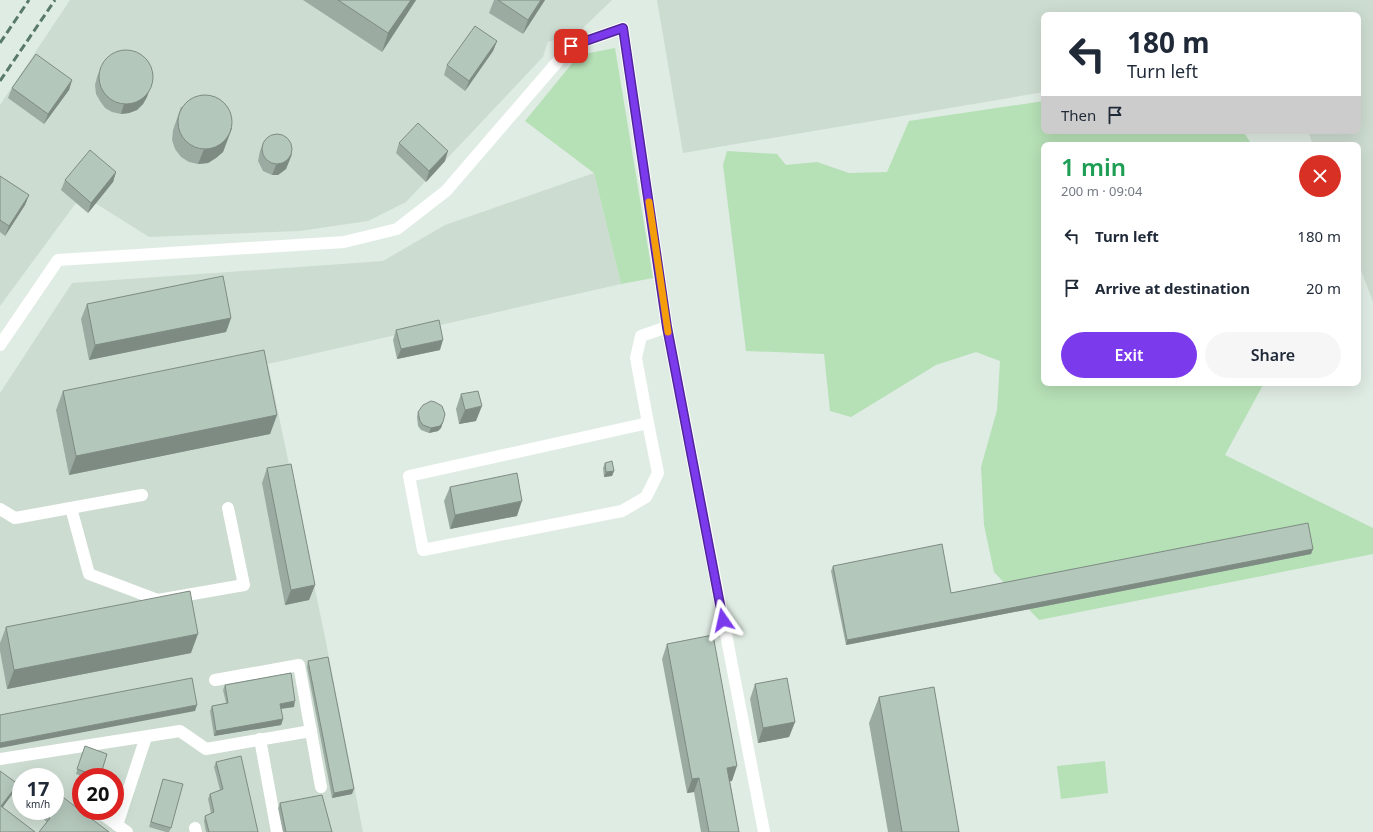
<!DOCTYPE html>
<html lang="en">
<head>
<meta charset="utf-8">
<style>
	:root { --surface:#fff; --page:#f6f6f7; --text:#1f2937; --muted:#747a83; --accent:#7c3aed }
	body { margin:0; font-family:"Noto Sans",sans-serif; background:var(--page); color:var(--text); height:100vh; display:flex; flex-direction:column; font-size:15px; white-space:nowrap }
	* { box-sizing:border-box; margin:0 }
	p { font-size:13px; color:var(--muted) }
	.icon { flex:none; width:22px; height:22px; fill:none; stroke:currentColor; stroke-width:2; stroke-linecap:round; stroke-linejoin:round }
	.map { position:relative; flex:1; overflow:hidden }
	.side { position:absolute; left:1041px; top:142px; width:320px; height:244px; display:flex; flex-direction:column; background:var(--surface); border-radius:8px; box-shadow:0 4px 16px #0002 }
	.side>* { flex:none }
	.banner { position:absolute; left:1041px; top:12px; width:320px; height:122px; border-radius:8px; box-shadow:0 4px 16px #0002; background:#fff; color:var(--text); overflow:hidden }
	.speed { position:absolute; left:12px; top:768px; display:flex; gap:8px; font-size:20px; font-weight:700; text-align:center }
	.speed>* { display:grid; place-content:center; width:52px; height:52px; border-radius:50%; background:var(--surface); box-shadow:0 4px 16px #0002; line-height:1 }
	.speed small { font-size:10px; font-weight:400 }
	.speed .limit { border:6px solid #d22; background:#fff; color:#111 }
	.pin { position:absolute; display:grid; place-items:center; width:34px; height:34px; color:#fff; margin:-17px; border-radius:8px; box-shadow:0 2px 6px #0006 }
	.me { position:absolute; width:44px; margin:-22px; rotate:349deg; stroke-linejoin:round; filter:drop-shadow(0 0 3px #0008) }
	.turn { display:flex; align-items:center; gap:14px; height:84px; padding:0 20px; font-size:18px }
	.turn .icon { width:52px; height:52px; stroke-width:2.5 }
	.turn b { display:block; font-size:28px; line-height:34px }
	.then { display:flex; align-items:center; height:38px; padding:0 20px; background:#0003; gap:8px; font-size:15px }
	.round { display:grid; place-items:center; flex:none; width:42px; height:42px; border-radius:21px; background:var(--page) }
	.headline { display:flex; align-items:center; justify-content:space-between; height:68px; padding:0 20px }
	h1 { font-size:24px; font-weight:600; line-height:30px; color:#1e9e55 }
	.button { display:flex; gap:8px; margin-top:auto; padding:8px 20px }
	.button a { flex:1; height:46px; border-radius:24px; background:var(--accent); color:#fff; font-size:16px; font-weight:600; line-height:46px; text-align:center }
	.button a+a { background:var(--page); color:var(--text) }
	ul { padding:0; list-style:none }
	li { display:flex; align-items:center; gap:12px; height:52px; padding:0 20px }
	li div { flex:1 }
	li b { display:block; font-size:15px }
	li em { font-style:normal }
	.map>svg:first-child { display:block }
</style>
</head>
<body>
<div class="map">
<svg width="1373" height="832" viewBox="0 0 1373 832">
	<rect width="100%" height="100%" fill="#dfece3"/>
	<!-- built -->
	<g fill="#cddcd1" fill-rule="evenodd">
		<path d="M70,0h542l-34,33 -30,9 -5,15 -137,145 -38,19 -68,10 -151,6 -54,-34 -7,10 -12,-10 -76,103v-201z"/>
		<path d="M657,0h716v302l-15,-40v-117h-45l-5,-14h50v-116h-314v77l-361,61z"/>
		<path d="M594,173l27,111 -353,80 56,268 39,200h-363v-439l72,-110 311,-22 62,-36zM21,777h34v34h-34zM81,777h34v34h-34z"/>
	</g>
	<!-- green -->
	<g fill="#b6e0b6">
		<path d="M615,48l38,230 -32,6 -27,-111 -69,-52 54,-66z"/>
		<path d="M1044,101v30h199l9,14h-208v238h220l-39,72 148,73v26l-334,66 -45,-48 -10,-47 -3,-58 16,-57 3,-49 -24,-9 -40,13 -85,52 -21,-6 -6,-57 -78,-3 -23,-186 4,-14 50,3 9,11 31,-3 32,11 38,-1 22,-51z"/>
		<path d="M1105,761l3,32 -47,6 -4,-33z"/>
	</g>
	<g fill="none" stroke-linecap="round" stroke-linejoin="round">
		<!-- service -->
		<g stroke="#fff" stroke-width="12">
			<path d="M0,345l58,-85 286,-18 53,-13 49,-38 125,-145 52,-18 44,299 97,505"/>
			<path d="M648,423l10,50 -12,24 -24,14 -199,39 -14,-74 239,-53 -12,-65 5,-22 26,-9"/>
			<path d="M71,508l18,66 69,26 86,-15 -16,-77"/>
			<path d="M0,509l15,9 127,-23"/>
			<path d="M215,680l84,-15 22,122"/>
			<path d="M260,739l17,93"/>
			<path d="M0,759l180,-28 26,18 105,-18"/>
			<path d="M98,811l29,21"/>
			<path d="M117,825l29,-88"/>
			<path d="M195,828l1,4"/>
		</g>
		<!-- rail -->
		<g stroke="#597a68" stroke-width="3" stroke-dasharray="8 4" stroke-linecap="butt">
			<path d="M0,43l29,-43"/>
			<path d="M0,81l55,-81"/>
		</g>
	</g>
	<!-- wall -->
	<g fill="#9baba1">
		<path d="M303,0h113l-34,52z"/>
		<path d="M494,0h51l-22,34 -34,-21z"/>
		<path d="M497,41l-4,10 -28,40 -21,-16 3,-10z"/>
		<path d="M101,67l46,30 -4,7 -6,6 -8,3 -8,1 -9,-2 -7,-4 -5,-7 -4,-7 -1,-9 2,-8z"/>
		<path d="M72,80l-3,10 -25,34 -36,-26 4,-10z"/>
		<path d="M181,107l51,21 -9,24 -7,6 -8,5 -10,1 -9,-2 -8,-5 -6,-8 -3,-9 1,-10z"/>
		<path d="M264,141l28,13 -6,15 -8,6h-6l-9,-4 -5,-10 2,-10z"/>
		<path d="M399,143l46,18 -19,21 -30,-29z"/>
		<path d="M116,172l-3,10 -25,31 -27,-23 4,-10z"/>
		<path d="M0,176l29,19 -4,10 -20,31 -5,-4z"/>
		<path d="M87,304l144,14 -5,14 -137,28 -8,-41z"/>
		<path d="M396,330l44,20 -43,9 -4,-19z"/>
		<path d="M63,391l214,24 -7,19 -201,41 -13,-65z"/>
		<path d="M461,394l15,27 -17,3 -3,-15z"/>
		<path d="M418,412l25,10 -2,6 -3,3 -9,2 -8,-3 -3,-4 -1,-9z"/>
		<path d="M605,463l9,8 -2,5 -8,1 -1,-9z"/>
		<path d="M267,468l48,117 -6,15 -24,5 -23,-122z"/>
		<path d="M450,487l67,29 -67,13 -6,-28z"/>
		<path d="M1313,549l-2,5 -465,91 -15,-74 2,-5 118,27z"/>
		<path d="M6,627l185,26 -184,36 -7,-38v-8z"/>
		<path d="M667,644l65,137h-2l9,51h-38l-7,-40 -7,1 -25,-134z"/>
		<path d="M308,661l44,133 -20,4 -25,-131z"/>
		<path d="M755,684l40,38 -6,15 -31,6 -8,-44z"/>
		<path d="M225,685l69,22 -13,2 2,10 -2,6 -67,11 -4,-25 2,-5 14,-3 -3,-13z"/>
		<path d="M879,697l80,135h-71l-19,-109z"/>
		<path d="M85,746l22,8 -7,23h-16l-8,-3z"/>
		<path d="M216,762l42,70h-52l-2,-11 1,-5 6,-3 -3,-14 2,-5 10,-4 -6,-23z"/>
		<path d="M163,779l8,49 -2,4h-3l-17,-5z"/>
		<path d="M280,803l52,29h-49l-5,-24z"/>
		<path d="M35,811h20l54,21 -62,-10 -12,-10z"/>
	</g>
	<!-- shaded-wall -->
	<g fill="#7e8b83">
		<path d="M411,0h5l-34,52 6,-19z"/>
		<path d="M541,0h4l-22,34 5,-14z"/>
		<path d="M497,41l-4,10 -28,40 4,-10z"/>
		<path d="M72,80l-3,10 -25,34 4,-10z"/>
		<path d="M151,86l-4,11 -4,7 -6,6 -8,3 -8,1 3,-10z"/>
		<path d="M232,128l-9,24 -7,6 -8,5 -10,1 6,-15z"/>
		<path d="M448,151l-3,10 -19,21 3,-11z"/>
		<path d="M292,154l-6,15 -8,6h-6l4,-10z"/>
		<path d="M116,172l-3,10 -25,31 3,-10z"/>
		<path d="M29,195l-4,10 -20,31 4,-10z"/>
		<path d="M231,318l-5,14 -137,28 6,-15z"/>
		<path d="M443,340l-3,10 -43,9 4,-10z"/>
		<path d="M482,406l-6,15 -17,3 6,-14z"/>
		<path d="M277,415l-7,19 -201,41 7,-19z"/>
		<path d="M443,422l-2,6 -3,3 -9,2 2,-5z"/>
		<path d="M614,471l-2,5 -8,1 2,-5z"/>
		<path d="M522,501l-5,15 -67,13 5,-14z"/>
		<path d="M1313,549l-2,5 -465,91 1,-5z"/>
		<path d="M315,585l-6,15 -24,5 6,-15z"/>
		<path d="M198,634l-7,19 -184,36 7,-19z"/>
		<path d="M295,701l-1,6 -16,2 2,-5z"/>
		<path d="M197,705l-2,6 -195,37v-5z"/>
		<path d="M283,719l-2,6 -67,11 2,-5z"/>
		<path d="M795,722l-6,15 -31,6 5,-15z"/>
		<path d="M737,766l-5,15 -10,2 5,-15z"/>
		<path d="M699,778l-5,14 -7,1 5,-14z"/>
		<path d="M18,784l-2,5 -16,22 1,-5z"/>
		<path d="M354,789l-2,5 -20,4 2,-5z"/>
	</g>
	<!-- building -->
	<g fill="#b4c7bb" stroke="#7e8b83">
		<path d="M338,0h73l-23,33z"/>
		<path d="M498,0h43l-13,20z"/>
		<path d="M475,26l22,15 -28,40 -22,-16z"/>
		<circle cx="126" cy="77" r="27"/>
		<path d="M36,54l36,26 -24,34 -36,-26z"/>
		<circle cx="205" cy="122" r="27"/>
		<path d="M418,123l30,28 -19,20 -30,-28z"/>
		<circle cx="277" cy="149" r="15"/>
		<path d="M90,150l26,22 -25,31 -26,-23z"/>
		<path d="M0,176l29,19 -20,31 -9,-6z"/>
		<path d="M223,276l8,42 -136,27 -8,-41z"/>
		<path d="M439,320l4,20 -42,9 -5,-19z"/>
		<path d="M264,350l13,65 -201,41 -13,-65z"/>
		<path d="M478,391l4,15 -17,4 -4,-16z"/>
		<path d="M431,401l4,1 7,4 3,8 -2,8 -3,4 -9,2 -8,-3 -3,-4 -2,-9 5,-7z"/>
		<path d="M612,461l2,10 -8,1 -1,-9z"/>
		<path d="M291,464l24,121 -24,5 -24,-122z"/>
		<path d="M517,473l5,28 -67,14 -5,-28z"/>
		<path d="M1308,523l5,26 -466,91 -14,-74 109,-22 9,49z"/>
		<path d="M190,591l8,43 -184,36 -8,-43z"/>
		<path d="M713,635l24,131 -10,2 12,64h-30l-10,-54 -7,1 -25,-135z"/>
		<path d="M328,657l26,132 -20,4 -26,-132z"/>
		<path d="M291,673l4,28 -15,3 3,15 -67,12 -4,-25 16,-3 -3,-18z"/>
		<path d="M192,678l5,27 -197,38v-28z"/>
		<path d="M787,678l8,44 -32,6 -8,-44z"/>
		<path d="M934,687l25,145h-57l-23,-135z"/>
		<path d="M85,746l22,8 -7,23 -23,-8z"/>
		<path d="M241,756l17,76h-49l-4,-16 9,-4 -4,-18 13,-5 -7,-27z"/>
		<path d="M0,771l18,13 -17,22 34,26h-35z"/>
		<path d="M163,779l20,5 -12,44 -20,-6z"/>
		<path d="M55,791l26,20 28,21h-70l11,-14 -9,-7h14z"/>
		<path d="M322,795l10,37h-46l-6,-29z"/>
	</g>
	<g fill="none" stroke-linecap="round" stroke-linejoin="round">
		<defs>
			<path id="route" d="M571,46l52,-18 44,299 56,293"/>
		</defs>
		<!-- route casing -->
		<use href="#route" stroke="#51269a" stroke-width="10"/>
		<!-- route -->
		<use href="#route" stroke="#7c3aed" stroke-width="7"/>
		<!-- slow -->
		<path stroke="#f59e0b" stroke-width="7" d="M649,202l19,130"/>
	</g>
</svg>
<div class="speed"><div>17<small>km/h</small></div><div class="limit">20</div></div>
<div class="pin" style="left:571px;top:46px;background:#d93025"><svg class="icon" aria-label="arrive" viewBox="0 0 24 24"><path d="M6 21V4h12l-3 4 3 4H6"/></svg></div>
<svg class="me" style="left:723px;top:620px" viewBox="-20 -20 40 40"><path d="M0-17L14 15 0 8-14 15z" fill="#7c3aed" stroke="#fff" stroke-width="4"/></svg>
<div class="banner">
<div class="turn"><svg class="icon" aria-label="left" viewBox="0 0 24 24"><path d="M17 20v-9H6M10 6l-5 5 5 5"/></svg><div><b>180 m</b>Turn left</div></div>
<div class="then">Then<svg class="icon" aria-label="arrive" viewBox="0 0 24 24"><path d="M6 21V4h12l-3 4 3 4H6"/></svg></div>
</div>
<section class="side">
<div class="headline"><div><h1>1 min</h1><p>200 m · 09:04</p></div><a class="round" style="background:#d93025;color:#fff"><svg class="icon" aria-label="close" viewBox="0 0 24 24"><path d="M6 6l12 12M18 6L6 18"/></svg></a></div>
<ul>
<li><svg class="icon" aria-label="left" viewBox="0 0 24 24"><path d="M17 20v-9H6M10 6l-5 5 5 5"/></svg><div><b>Turn left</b></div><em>180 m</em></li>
<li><svg class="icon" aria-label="arrive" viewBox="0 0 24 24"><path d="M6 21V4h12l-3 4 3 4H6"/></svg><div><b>Arrive at destination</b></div><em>20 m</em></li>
</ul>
<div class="button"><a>Exit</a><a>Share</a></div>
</section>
</div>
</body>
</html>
